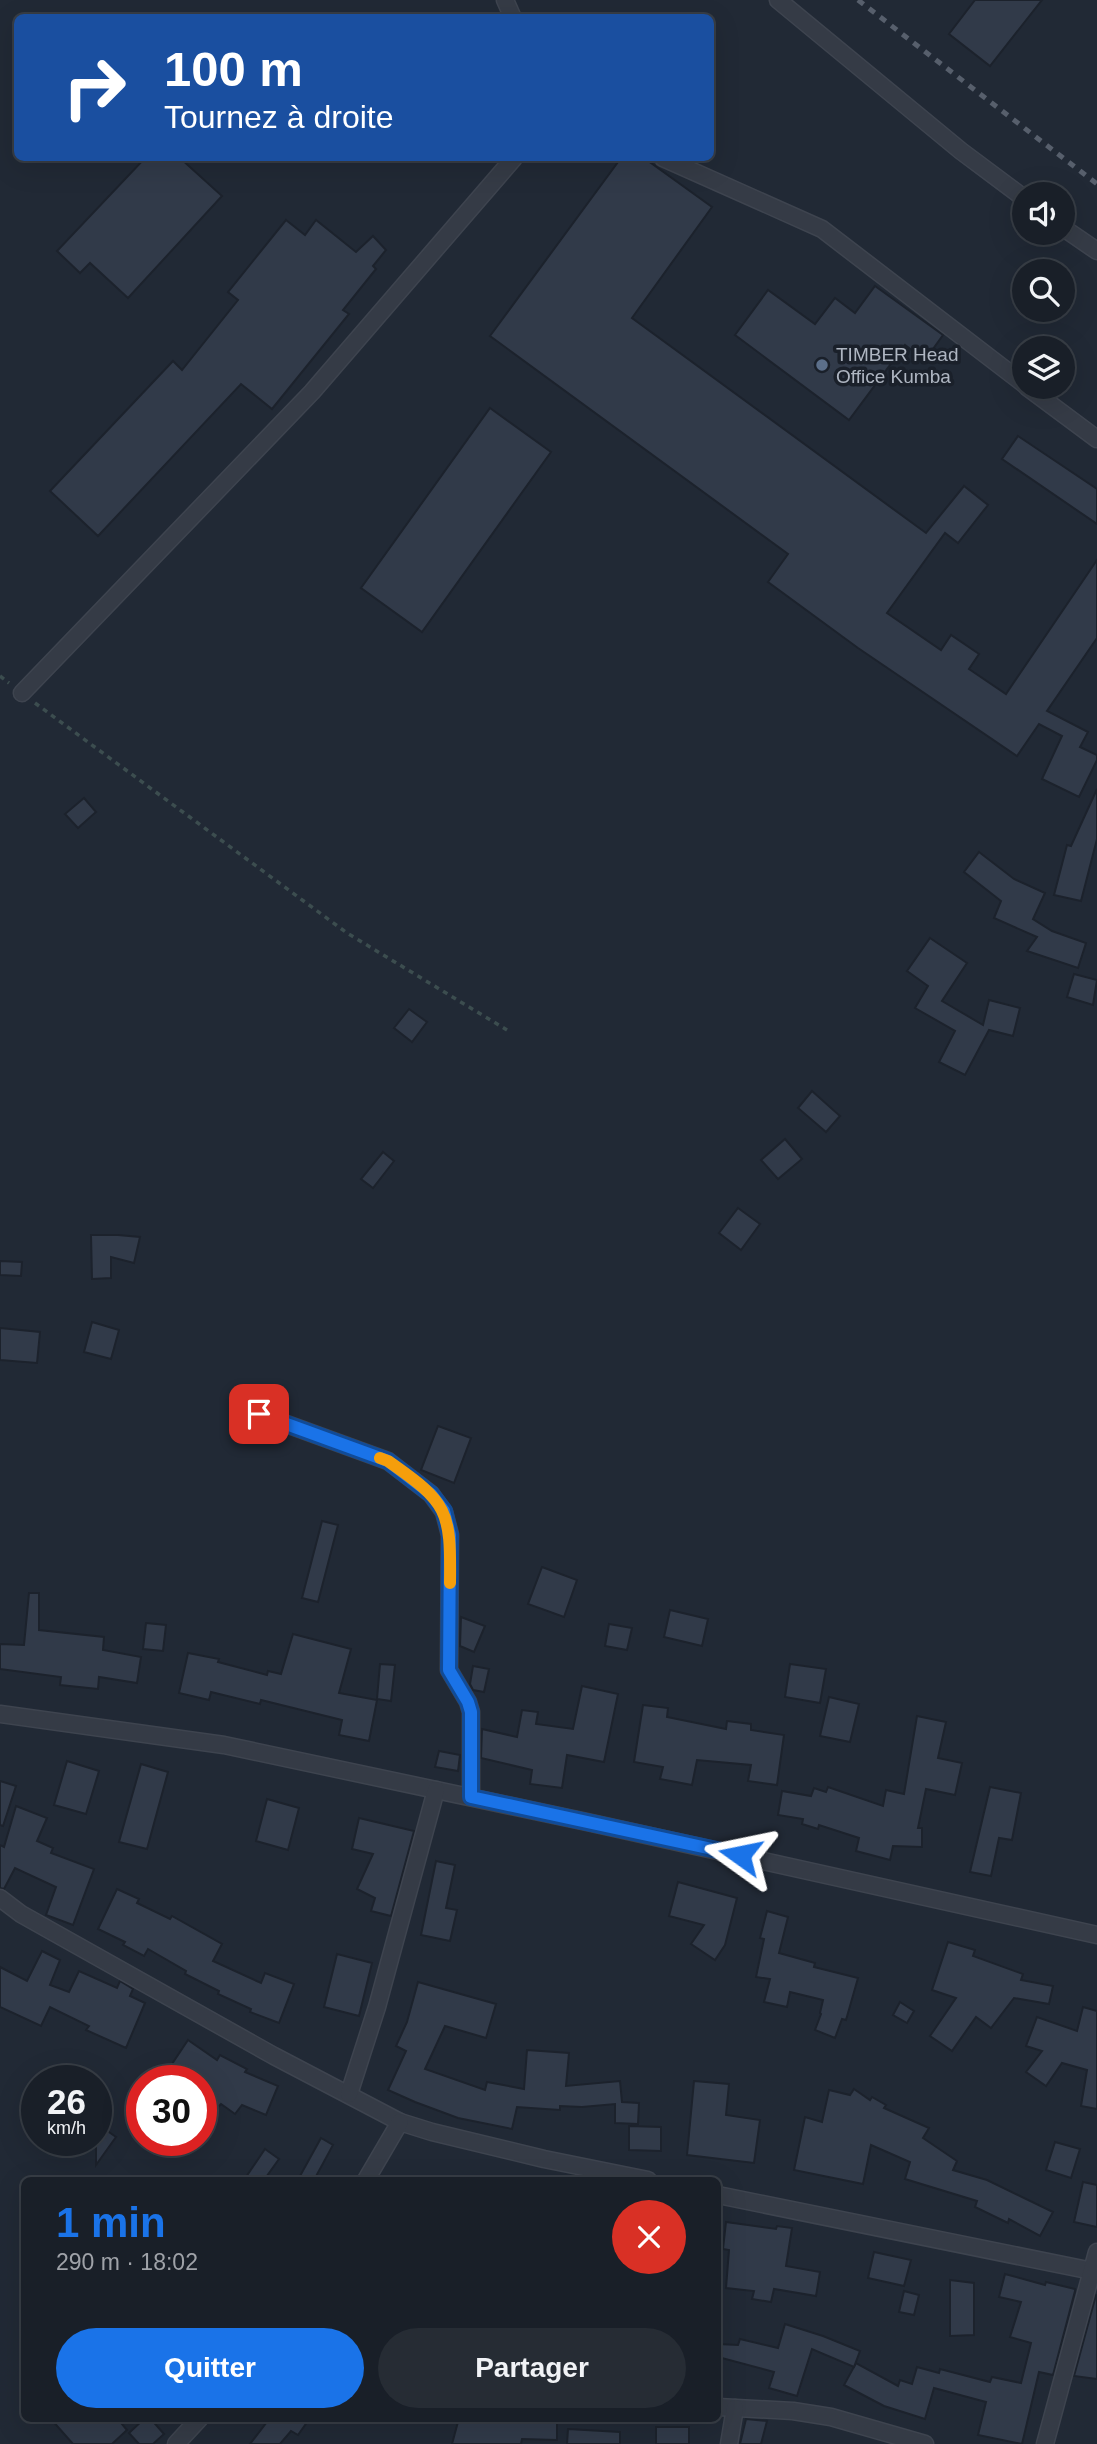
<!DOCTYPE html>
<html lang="fr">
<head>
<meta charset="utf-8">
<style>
	:root { --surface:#191f28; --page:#262c34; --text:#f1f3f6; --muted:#9fa2a8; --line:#373d45; --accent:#1a73e8 }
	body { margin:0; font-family:Helvetica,sans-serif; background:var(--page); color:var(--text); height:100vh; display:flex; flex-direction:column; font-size:26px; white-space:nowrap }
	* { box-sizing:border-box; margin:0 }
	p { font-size:23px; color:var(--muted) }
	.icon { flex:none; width:38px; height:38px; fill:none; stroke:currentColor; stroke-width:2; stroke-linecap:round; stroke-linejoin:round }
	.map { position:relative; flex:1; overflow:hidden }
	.side { position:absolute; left:21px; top:2177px; width:700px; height:245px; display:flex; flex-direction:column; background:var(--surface); border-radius:10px; box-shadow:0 7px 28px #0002,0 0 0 2px var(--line) }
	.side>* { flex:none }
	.top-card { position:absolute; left:14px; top:14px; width:700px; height:147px; border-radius:10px; box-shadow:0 7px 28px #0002,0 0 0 2px var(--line); background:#1a4fa0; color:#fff; overflow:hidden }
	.tools { position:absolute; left:1012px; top:182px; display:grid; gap:14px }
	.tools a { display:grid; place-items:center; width:63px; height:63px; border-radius:50%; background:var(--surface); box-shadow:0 7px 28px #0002,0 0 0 2px var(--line); font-size:35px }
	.speed { position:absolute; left:21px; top:2065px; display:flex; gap:14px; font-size:35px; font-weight:700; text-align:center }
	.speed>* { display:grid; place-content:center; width:91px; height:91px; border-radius:50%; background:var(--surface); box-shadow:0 7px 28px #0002,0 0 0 2px var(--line); line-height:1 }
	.speed small { font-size:18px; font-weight:400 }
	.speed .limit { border:10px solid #d22; background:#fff; color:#111 }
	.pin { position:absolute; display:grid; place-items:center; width:60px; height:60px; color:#fff; margin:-30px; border-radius:14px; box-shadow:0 4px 10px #0006 }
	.me { position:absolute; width:77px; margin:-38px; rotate:282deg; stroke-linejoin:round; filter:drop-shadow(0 0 5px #0008) }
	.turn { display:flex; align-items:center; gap:24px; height:147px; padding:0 35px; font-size:32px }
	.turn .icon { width:91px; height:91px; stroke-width:2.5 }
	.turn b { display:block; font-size:49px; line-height:60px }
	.round { display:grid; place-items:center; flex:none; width:74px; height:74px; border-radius:37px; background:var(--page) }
	.summary { display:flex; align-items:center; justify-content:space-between; height:119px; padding:0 35px }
	h1 { font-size:42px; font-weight:600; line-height:52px; color:var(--accent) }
	.primary-button { display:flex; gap:14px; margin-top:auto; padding:14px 35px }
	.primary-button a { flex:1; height:80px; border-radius:42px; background:var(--accent); color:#fff; font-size:28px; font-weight:600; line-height:80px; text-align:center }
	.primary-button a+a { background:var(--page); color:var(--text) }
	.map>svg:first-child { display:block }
</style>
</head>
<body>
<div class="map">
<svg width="1097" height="2444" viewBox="0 0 1097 2444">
	<rect width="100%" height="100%" fill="#212935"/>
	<!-- building -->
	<g fill="#313a49" stroke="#1c222c" stroke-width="2">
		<path d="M975,0h67l-52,66 -41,-32z"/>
		<path d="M145,158h35l42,38 -94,102 -38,-35 -10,10 -23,-22z"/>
		<path d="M621,158h23l68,49 -80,111 294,215 38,-47 24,19 -30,38 -13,-10 -58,80 54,37 10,-15 28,19 -10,15 37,25 91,-134v78l-50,73 41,21 -8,15 17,8v5l-18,37 -37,-18 20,-43 -23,-12 -22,32 -159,-108 -90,-66 20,-28 -298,-218z"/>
		<path d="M286,220l19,15 11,-15 40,32 17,-16 13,14 -13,16 3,3 -33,41 6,4 -77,95 -31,-25 -143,152 -48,-45 123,-130 9,9 56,-70 -10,-8z"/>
		<path d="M875,286l68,49 -18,25 -20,-15 -56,75 -114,-85 33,-45 47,34 20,-26 20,15z"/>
		<path d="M490,408l61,44 -129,180 -61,-44z"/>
		<path d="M1018,436l79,53v35l-95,-65z"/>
		<path d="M1097,789v50l-16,62 -27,-6 13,-50 4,1z"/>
		<path d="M84,798l12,14 -18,16 -13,-14z"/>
		<path d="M979,852l35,27 31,14 -12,26 19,12 34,12 -8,25 -51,-17 10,-14 -43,-19 7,-17 -37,-29z"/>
		<path d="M930,938l37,25 -25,38 41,24 6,-25 31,8 -7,28 -24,-6 -24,45 -26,-13 16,-31 -40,-23 13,-22 -21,-15z"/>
		<path d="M1074,974l23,6 -4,25 -26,-8z"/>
		<path d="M409,1009l18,13 -15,20 -18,-14z"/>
		<path d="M812,1091l28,25 -14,16 -28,-24z"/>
		<path d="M785,1139l17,20 -24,20 -17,-19z"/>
		<path d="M383,1152l11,9 -21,27 -12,-9z"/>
		<path d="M738,1208l22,16 -19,26 -22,-17z"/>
		<path d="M91,1235h27l22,2 -6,26 -23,-6v21l-19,1z"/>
		<path d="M0,1261l22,1 -1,14 -21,-1z"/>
		<path d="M92,1322l27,8 -8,29 -27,-7z"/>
		<path d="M0,1328l40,4 -3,31 -37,-3z"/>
		<path d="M438,1426l33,12 -17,45 -33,-13z"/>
		<path d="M322,1521l16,4 -20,77 -16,-4z"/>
		<path d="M542,1567l35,13 -13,37 -36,-13z"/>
		<path d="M29,1593h10v37l65,7 -1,13 38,7 -4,26 -38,-6 -1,12 -38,-4 1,-8 -61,-8v-25l24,1z"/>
		<path d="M670,1610l38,9 -6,27 -38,-9z"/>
		<path d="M461,1617l24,9 -11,26 -14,-6z"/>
		<path d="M146,1623l20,2 -3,26 -20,-2z"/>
		<path d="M609,1624l23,4 -5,22 -22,-4z"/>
		<path d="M293,1634l58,15 -12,44 38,7 -8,41 -30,-6 3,-15 -81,-20 -1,4 -49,-12 -2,8 -30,-7 9,-40 31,6 -1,3 49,13 1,-4 13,3z"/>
		<path d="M380,1664l15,1 -4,36 -14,-2z"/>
		<path d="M790,1664l36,5 -6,34 -35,-6z"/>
		<path d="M473,1666l16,3 -5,23 -11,-2 -3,-6z"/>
		<path d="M582,1686l36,8 -14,68 -37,-7 -5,33 -32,-4 2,-14 -51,-12 1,-29 35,8 5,-27 16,2 -2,12 37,5z"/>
		<path d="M829,1697l30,7 -9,38 -30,-6z"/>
		<path d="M643,1705l25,3 -1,9 59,12 1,-8 24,3v6l33,5 -7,50 -29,-4 3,-16 -54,-5 -5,25 -32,-6 3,-12 -29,-5z"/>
		<path d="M917,1716l29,6 -8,36 24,5 -7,32 -29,-6 -8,39h4v19l-29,-1 -3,14 -34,-9 3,-13 -40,-13 -1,4 -16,-5 1,-5 -25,-4 4,-24 29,5 3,-8 12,4 2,-5 55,19 3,-16 18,4z"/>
		<path d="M439,1751l21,4 -2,16 -23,-4z"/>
		<path d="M67,1761l32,10 -13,43 -32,-9z"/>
		<path d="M141,1764l27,8 -21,77 -28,-7z"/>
		<path d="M0,1781l16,5 -13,40 -3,-1z"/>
		<path d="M990,1787l31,6 -9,47 -13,-2 -8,38 -21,-4z"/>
		<path d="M267,1799l32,9 -11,42 -32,-9z"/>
		<path d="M16,1806l31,12 -10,23 16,7 -2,5 43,16 -21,56 -27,-10 10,-28 -41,-19 -11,21 -4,-1v-43l4,2z"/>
		<path d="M359,1818l55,13 -23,85 -20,-5 4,-13 -18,-9 16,-35 -21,-5z"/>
		<path d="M436,1861l19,4 -9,43 11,2 -7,31 -29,-6z"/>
		<path d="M678,1882l59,16 -12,47 -10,15 -24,-16 13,-19 -35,-9z"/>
		<path d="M117,1889l22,10 -2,4 33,16 2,-3 50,28 -9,17 48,22 4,-10 29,11 -15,39 -29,-11 1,-3 -33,-15 1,-3 -34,-17 1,-3 -38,-22 -4,7 -21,-11 2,-3 -27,-13z"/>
		<path d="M767,1911l21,6 -9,36 36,10 -1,4 44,11 -12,42 -4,-1 -7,19 -20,-8 6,-16 -1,-1 3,-13 -33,-8 -3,15 -23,-5 6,-23 -14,-2 8,-38 -4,-1z"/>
		<path d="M948,1942l27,8 -2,6 50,18 -2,6 32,6 -4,18 -35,-6 -23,30 -15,-11 -24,34 -22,-15 26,-38 -24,-8z"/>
		<path d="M42,1951l18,9 -10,25 19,7 10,-21 38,17 3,-7 13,8 -3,7 15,7 -19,45 -40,-18 3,-4 -39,-19 -9,19 -41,-19v-40l27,14z"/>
		<path d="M337,1954l35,9 -13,53 -35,-9z"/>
		<path d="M418,1982l78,22 -10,34 -41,-12 -20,43 60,21 2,-8 37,7 3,-39 42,3 -3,33 54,-5 2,21 17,1 -1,21 -23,-1v-19l-33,3 -22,-1v4l-43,-3 -5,22 -54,-11 -43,-16 -27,-12 18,-39 -10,-5 11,-24z"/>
		<path d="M900,2002l14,9 -7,12 -14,-8z"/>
		<path d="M1083,2007l14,4v98l-16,-3 6,-36 -25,-7 -16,23 -20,-14 16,-21 -16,-5 11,-29 40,14z"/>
		<path d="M188,2040l29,20 3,-5 27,14 -2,3 33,14 -12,29 -24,-10 -7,9 -14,-10 -20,20v-43h-30l6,-9 -7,-5z"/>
		<path d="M694,2081l35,3 -3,31 34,5 -6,43 -67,-8z"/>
		<path d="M854,2089l16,11 2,-3 14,8 -2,3 45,20 -6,10 34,23 -4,9 34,10 66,32 -13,24 -31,-17 -1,4 -33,-16 2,-6 -72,-22 5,-17 -39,-17 -8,39 -69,-14 11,-53 17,5 7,-32 21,5z"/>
		<path d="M96,2123l20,14 -20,28z"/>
		<path d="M629,2126l32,1v24l-32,-1z"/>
		<path d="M321,2138l12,7 -19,35h-6l-8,-4z"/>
		<path d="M1055,2142l25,7 -9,29 -25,-8z"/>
		<path d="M265,2149l14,10 -15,21h-20z"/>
		<path d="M1083,2182l14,3v42l-23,-5z"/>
		<path d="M726,2222l50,7 1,-3 15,2 -6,38 34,6 -4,24 -42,-7 -3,13 -19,-3 2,-8 -28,-3 3,-38 -6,-1z"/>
		<path d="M874,2252l37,8 -7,26 -36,-8z"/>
		<path d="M1005,2274l40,11 1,-3 29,7v2l-22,84 -14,-3 -17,72 -44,-9 8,-33 -52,-14 -9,31 -41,-13 -40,-21 12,-22 42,23 2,-6 12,4 5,-17 22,6 1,-4 50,13 2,-5 29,6 10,-40 -21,-6 11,-35 -22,-5z"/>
		<path d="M950,2280l24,3v52l-24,1z"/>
		<path d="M904,2291l15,4 -5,20 -15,-3z"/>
		<path d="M1096,2295h1v84l-23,-3z"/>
		<path d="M785,2324l38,12 37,15 -6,16 -42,-18 -15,47 -28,-8 5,-16 -56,-15v-13l20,1 2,-6 38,9z"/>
		<path d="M50,2418h67l10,12 -15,14h-39z"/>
		<path d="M145,2418h5l14,16 -11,10h-14l-10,-11z"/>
		<path d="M270,2418h40l-12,17 -7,-4 -11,13h-30z"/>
		<path d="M459,2418l72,3v-2h26v21l-35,-1 -1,5h-69z"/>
		<path d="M746,2419l21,2 -6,23h-21z"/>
		<rect x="656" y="2427" width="33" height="17"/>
		<path d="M568,2429l52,3v12h-53z"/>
	</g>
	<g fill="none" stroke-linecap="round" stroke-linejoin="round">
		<defs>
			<g id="street">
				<path d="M505,0l8,18"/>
				<path d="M778,0l183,151 63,47"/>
				<path d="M663,158l159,71 202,155"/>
				<path d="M1062,227l35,24"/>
				<path d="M1027,387l70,52"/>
				<path d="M22,693l290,-301 202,-234"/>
				<path d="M259,1414l129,47 43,33 13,18 6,23 -1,135 19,32 3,10v85"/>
				<path d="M0,1714l224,31 363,77 510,113"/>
				<path d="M0,1898l21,16 253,142 126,66 32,10 112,27 104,21"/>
				<path d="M349,2094l28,-87 59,-217"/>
				<path d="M366,2180l34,-58"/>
				<path d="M718,2195l379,77"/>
				<path d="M718,2407l75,4 38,6 94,27"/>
				<path d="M176,2444l24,-26"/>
				<path d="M729,2444l6,-36"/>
				<path d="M1045,2444l52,-192"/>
			</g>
		</defs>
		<!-- street casing -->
		<use href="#street" stroke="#3e444f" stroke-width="19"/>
		<!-- path -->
		<g stroke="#3c4d4f" stroke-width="3.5" stroke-dasharray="5 5" stroke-linecap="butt">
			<path d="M0,676l9,7"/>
			<path d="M35,703l312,230 160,97"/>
		</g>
		<!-- street -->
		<use href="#street" stroke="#353b46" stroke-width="16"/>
		<!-- rail -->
		<path stroke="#575f6c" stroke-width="5" stroke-dasharray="7 7" stroke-linecap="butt" d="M858,0l239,184"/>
	</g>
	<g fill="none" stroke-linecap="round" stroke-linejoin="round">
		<defs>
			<path id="route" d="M259,1414l129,47 43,33 13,17 6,24 -1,135 19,32 3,10v85l269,58"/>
		</defs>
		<!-- route casing -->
		<use href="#route" stroke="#114b97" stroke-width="18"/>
		<!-- route -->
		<use href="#route" stroke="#1a73e8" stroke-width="12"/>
		<!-- slow -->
		<path stroke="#f59e0b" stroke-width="12" d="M380,1458l8,3c60,42 63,49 62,122"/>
	</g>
	<!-- markers -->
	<circle fill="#5c6f8a" stroke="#1a202a" stroke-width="2.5" cx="822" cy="365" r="7"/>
	<g text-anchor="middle" stroke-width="7" stroke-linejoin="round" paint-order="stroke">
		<!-- poi labels -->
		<g font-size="19" fill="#afb6c2" stroke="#1a202a" text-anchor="start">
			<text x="836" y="361">TIMBER Head<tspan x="836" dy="22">Office Kumba</tspan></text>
		</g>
	</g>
</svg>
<div class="tools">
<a><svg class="icon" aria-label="sound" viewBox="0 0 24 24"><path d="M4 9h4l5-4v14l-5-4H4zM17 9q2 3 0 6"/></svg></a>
<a><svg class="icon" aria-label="search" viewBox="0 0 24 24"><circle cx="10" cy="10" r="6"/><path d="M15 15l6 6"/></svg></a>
<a><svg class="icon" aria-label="layers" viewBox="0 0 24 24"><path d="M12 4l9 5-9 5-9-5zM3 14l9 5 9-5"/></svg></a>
</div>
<div class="speed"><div>26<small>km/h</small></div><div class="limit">30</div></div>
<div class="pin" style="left:259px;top:1414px;background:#d93025"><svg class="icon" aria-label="arrive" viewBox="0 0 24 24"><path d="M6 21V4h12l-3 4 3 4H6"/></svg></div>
<svg class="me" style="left:740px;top:1855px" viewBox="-20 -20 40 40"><path d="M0-17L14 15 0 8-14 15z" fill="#1a73e8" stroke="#fff" stroke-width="4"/></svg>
<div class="top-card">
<div class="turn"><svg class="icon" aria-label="right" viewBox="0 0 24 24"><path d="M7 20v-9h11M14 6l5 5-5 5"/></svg><div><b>100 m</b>Tournez à droite</div></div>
</div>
<section class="side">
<div class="summary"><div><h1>1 min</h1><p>290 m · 18:02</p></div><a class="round" style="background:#d93025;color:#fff"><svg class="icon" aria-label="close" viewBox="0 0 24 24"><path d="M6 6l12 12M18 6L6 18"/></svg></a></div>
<div class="primary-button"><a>Quitter</a><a>Partager</a></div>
</section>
</div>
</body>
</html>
